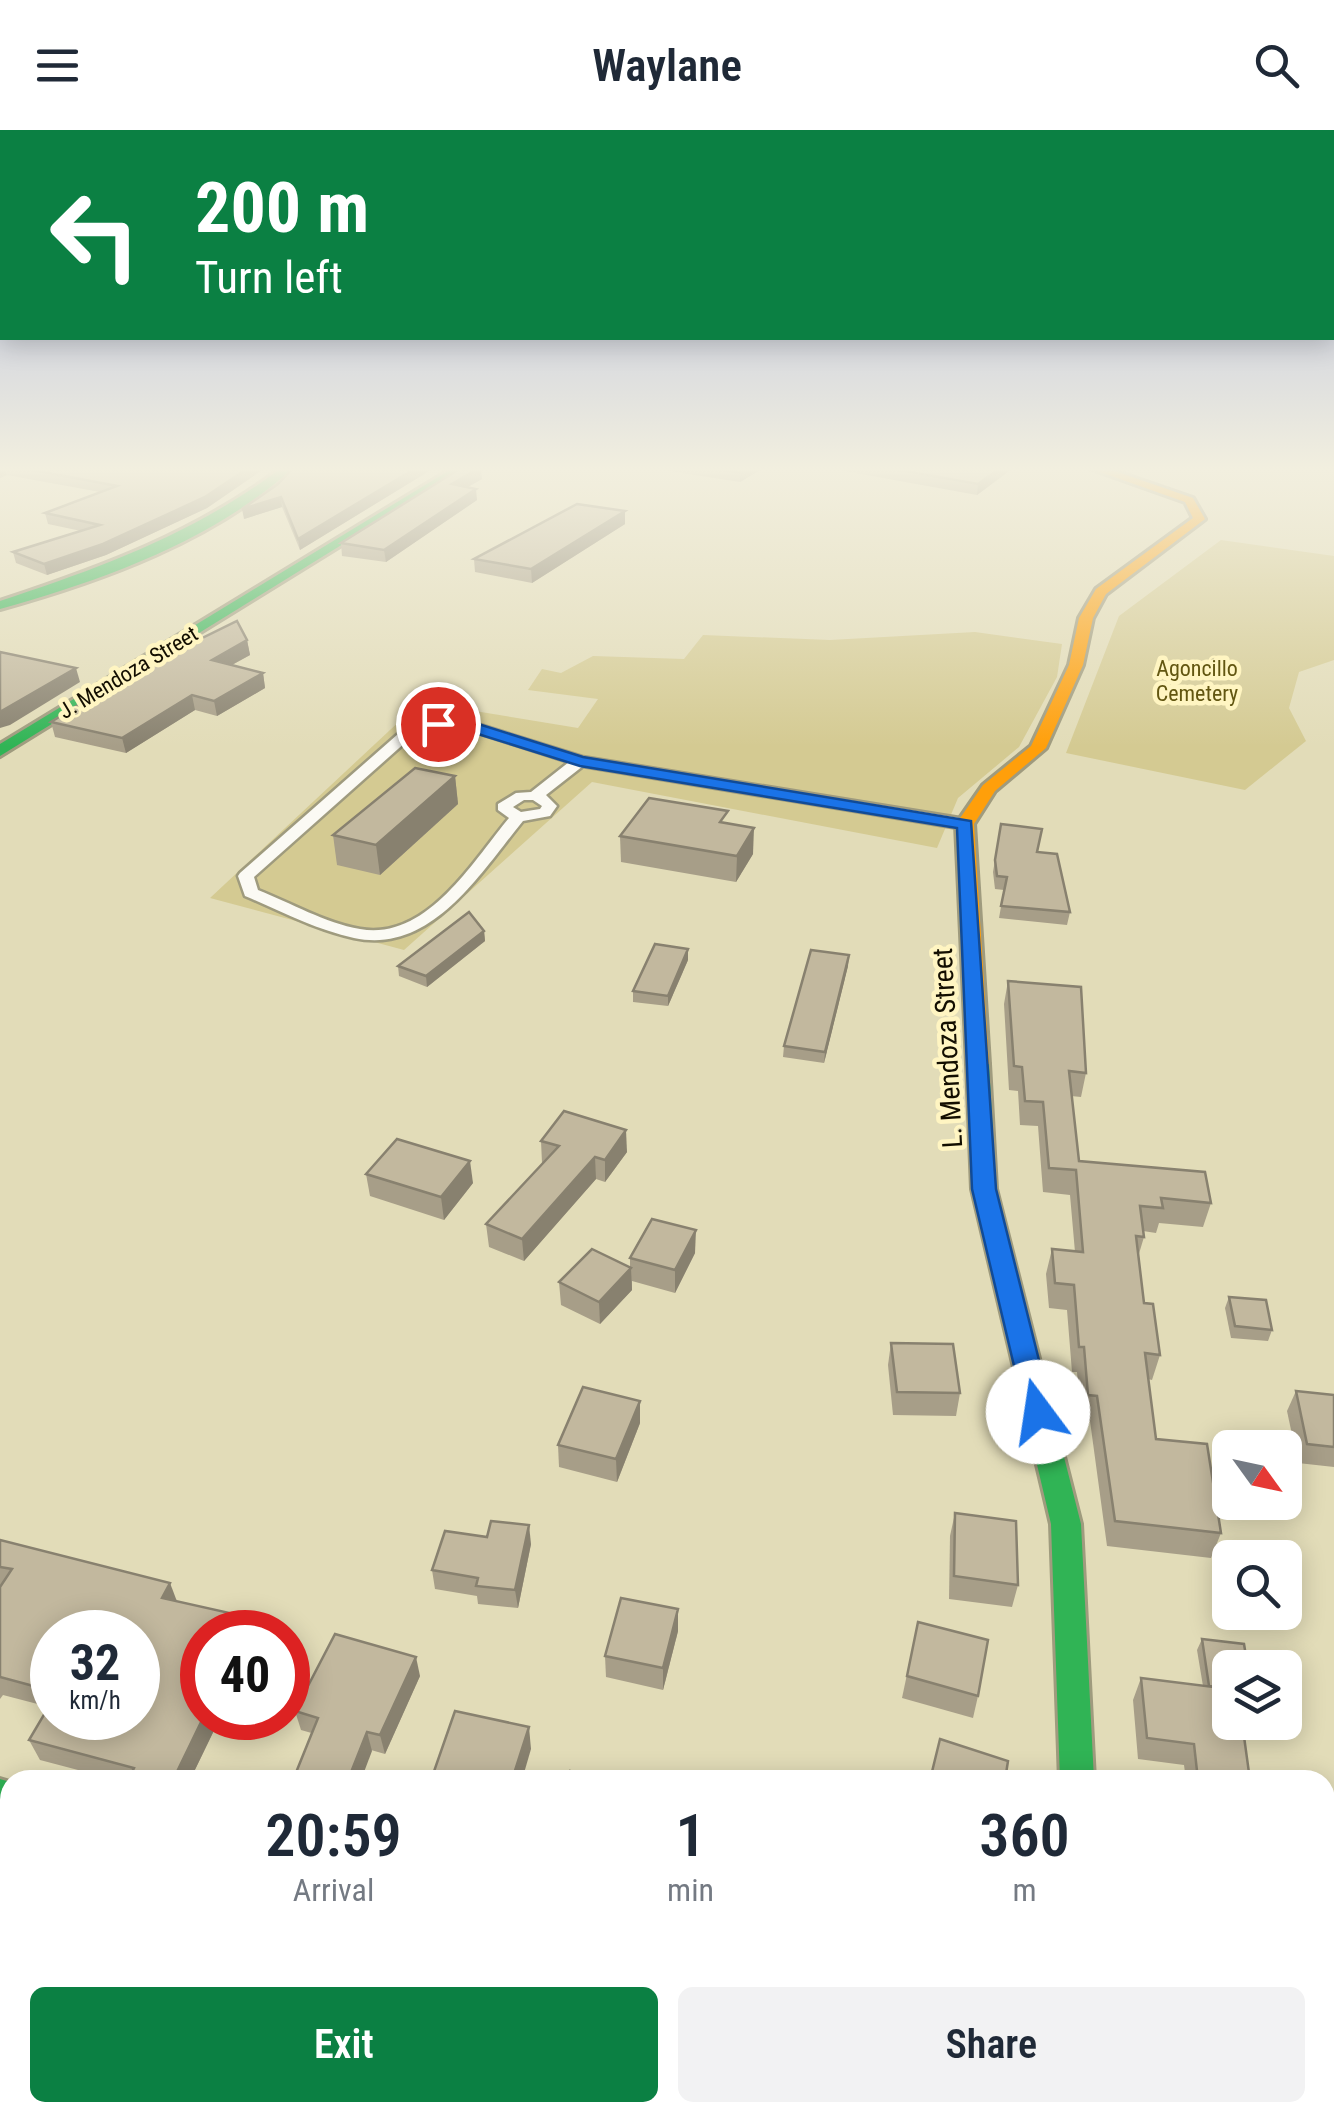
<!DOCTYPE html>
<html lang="en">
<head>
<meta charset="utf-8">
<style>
	:root { --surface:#fff; --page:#f2f2f3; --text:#1f2937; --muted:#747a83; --accent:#0b8043 }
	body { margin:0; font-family:"Roboto Condensed",sans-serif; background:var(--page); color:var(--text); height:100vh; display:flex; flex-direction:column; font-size:38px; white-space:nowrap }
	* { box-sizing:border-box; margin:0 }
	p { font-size:32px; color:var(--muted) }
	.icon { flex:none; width:55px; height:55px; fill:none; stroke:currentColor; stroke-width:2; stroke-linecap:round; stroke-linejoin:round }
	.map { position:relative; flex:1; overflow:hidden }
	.drawer { position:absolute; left:0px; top:1640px; width:1335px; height:352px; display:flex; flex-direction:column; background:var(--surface); border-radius:30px 30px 0 0; box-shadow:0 5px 25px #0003 }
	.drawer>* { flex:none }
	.top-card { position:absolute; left:0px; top:0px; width:1335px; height:210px; box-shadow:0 5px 25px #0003; background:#0b8043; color:#fff; overflow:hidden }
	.needle { width:65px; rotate:123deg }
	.fabs { position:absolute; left:1212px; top:1300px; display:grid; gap:20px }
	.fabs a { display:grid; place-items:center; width:90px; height:90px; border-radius:15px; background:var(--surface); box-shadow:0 5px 25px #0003; font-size:50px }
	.speed { position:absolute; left:30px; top:1480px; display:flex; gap:20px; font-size:50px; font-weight:700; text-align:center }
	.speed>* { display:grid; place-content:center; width:130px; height:130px; border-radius:50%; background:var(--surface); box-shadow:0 5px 25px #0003; line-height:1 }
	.speed small { font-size:25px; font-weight:400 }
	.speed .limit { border:15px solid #d22; background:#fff; color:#111 }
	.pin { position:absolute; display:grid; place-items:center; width:85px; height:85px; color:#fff; margin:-42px; border:5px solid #fff; border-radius:50%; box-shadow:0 2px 10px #0007 }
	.me { position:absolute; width:110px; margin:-55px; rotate:346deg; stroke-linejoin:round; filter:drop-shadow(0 0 8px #0008) }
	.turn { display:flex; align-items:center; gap:35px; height:210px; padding:0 30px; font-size:45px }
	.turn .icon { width:130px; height:130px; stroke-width:2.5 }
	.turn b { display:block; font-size:70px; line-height:85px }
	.eta { display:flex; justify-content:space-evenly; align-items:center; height:170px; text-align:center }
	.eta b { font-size:60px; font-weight:600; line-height:70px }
	.button { display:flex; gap:20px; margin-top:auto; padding:20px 30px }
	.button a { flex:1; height:115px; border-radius:15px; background:var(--accent); color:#fff; font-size:40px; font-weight:600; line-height:115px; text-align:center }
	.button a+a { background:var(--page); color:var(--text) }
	header { display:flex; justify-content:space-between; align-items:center; height:130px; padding:0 30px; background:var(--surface); font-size:45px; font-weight:600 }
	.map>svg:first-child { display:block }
</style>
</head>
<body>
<header><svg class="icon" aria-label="menu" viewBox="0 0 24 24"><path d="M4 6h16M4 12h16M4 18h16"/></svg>Waylane<svg class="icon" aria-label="search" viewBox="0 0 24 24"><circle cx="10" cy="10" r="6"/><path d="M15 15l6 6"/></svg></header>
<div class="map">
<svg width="1334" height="1991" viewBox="0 0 1334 1991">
	<rect width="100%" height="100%" fill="#e2dcb8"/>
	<!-- green -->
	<g fill="#d4ca92">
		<path d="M1221,410l113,16v104l-35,12 -10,36 17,33 -61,49 -179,-37 53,-137z"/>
		<path d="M975,502l87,12 -5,33 -38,70 -61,51 -21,50 -345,-66 -188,168 -194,-52 210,-196 158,26 20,-29 -70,-9 14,-21 19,4 32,-17 91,3 19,-24 127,5z"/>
	</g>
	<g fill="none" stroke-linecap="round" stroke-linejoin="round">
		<defs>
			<path id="lane" d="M464,590l118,37 383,62 8,5 -8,5 -382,-63 -37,29 11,11 -7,10 -27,5c-42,51 -91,134 -169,117 -38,-8 -73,-27 -109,-42l-7,-20 2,-3 166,-146 20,-6zM463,598l106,34 -38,30 -15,1 -18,11v6l11,8c-36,43 -82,123 -149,111 -35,-6 -69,-26 -102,-39l-4,-13 162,-144 11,-4zM524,670h9l9,6 -2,3 -19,3 -8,-5z"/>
			<g id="fast">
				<path d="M281,338h12c-78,72 -192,113 -293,141v-8c100,-33 196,-68 281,-133z"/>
				<path d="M453,338h13l-466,288v-12z"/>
				<path d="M978,927l11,7 7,125 85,335 13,256h-34l-9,-256 -79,-335 -5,-125z"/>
				<path d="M0,1649l10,3v34l-10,-3z"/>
			</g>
			<g id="slow">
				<path d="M1089,338h17l87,30 12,21 -99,75 -13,24 -10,47 -37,83 -51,43 -21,33 15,240 -11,7 -11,-7 -11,-240 27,-39 48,-39 38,-81 10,-47 17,-29 97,-71 -8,-16z"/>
				<path d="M876,1982h63l3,9h-62z"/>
			</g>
			<path id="jam" d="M1063,1982h40l1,9h-40z"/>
		</defs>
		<!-- lane casing -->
		<use href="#lane" stroke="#9f9b7e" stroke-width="5"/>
		<!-- fast casing -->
		<use href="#fast" stroke="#9f9b7e" stroke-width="6"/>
		<!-- slow casing -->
		<use href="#slow" stroke="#9f9b7e" stroke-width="6"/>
		<!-- jam casing -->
		<use href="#jam" stroke="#9f9b7e" stroke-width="6"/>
		<!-- lane -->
		<use href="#lane" fill="#fbfaf4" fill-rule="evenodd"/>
		<!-- fast -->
		<use href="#fast" fill="#30b455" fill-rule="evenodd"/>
		<!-- slow -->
		<use href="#slow" fill="#ff9f0a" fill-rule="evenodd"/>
		<!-- jam -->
		<use href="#jam" fill="#e5322d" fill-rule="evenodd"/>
	</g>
	<!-- wall -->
	<g fill="#a79e88" fill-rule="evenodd">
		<path d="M0,338h265l-58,40 -101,47 -59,20 -31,-12 -3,-11 68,-21 -33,-7 -3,-11 55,-21 -93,-17z"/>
		<path d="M293,338h141l-134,82 -18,-43 -38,12z"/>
		<path d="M461,338h20l1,11 -14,8 9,13 -91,62 -44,-6 -1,-13z"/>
		<path d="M650,338h113l-23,14z"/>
		<path d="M828,338h185l-36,27z"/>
		<path d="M625,381v13l-93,59 -57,-11 -1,-13z"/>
		<path d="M247,510l3,15 -18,10 31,8 2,15 -48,28 -22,-6 -69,43 -71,-16 -4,-15z"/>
		<path d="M455,646l3,28 -78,71 -43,-10 -4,-30z"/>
		<path d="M727,693l26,31 -17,28 -115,-20 -1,-26z"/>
		<path d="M1001,694l36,28 33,60 -3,13 -68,-7 5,-28 -9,-1 -2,-17z"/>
		<path d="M484,801l1,10 -58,46 -28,-11 -1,-10z"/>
		<path d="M688,830l-20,46 -35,-4v-11z"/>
		<path d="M848,836l-24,97 -41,-6 1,-11z"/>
		<path d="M1008,851l78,92 -5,24 -10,-1 8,65 132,42 -8,24 -44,-4 -3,10 -13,-2 1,6 -6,20 6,46 16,52 -8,25 -4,-1 8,60 65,94 -10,25 -104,-12 -17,-125 -9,-1 -4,-48h-5l-5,-62 -18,-2 -3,-34 6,-25 23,3 -5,-57 -27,-3 -5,-66 -18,-1 -2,-34 -9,-1 -5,-86z"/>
		<path d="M541,1011l86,11 -22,30 -9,-3 -72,82 -35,-14 -3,-23 58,-61h-2z"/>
		<path d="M366,1044l107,9 -29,37 -74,-24z"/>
		<path d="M695,1123l-20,40 -43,-12v9l-32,34 -39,-19 -2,-23 71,-15v-9z"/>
		<path d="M1229,1167l43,33 -4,11 -37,-3 -6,-30z"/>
		<path d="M891,1213l69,50 -4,23 -63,-1 -5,-50z"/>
		<path d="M1296,1261l38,4v72l-36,-4 -11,-52z"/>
		<path d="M640,1293l-23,59 -58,-15 -1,-22z"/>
		<path d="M955,1383l63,72 -6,22 -63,-8 1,-63z"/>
		<path d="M0,1410l202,178h18l-30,62h-74l-76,-20 -11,-20 20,-33 -46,-12 -3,4zM52,1502l86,86h-86z"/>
		<path d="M531,1414l-13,64 -40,-4 -1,-8 -42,-7 -3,-19z"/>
		<path d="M678,1479v22l-15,59 -57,-13 -1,-21z"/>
		<path d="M918,1492l60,74 -5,22 -71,-20z"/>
		<path d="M1202,1509l28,29 20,112h-64l-2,-15 -46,-6 -5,-59 8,-22 62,8 -6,-36z"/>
		<path d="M420,1546l-35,78 -84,-24 -6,-19z"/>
		<path d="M1325,1797l9,51v78l-3,4 -6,-1z"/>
		<path d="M0,1850l10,2v125l-10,-2z"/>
		<path d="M258,1982h102l-3,9h-94z"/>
		<path d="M1123,1982h154l1,9h-160z"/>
	</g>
	<!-- shaded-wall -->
	<g fill="#88816f">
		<path d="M0,338h5l2,7 -7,3z"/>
		<path d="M248,338h17l-58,40 -101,47 -59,20 -3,-11z"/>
		<path d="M416,338h18l-134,82 -2,-11z"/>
		<path d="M479,338h2l1,11 -29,16 -1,-11z"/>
		<path d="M748,338h15l-23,14 1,-9z"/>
		<path d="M1000,338h13l-36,27 1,-11z"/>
		<path d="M476,359l1,11 -91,62 -2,-12z"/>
		<path d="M281,367l1,10 -38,12 -2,-10z"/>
		<path d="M625,381v13l-93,59 -1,-14z"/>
		<path d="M247,510l3,15 -35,19 -3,-14z"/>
		<path d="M76,538l4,14 -70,43 -10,3v-16z"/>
		<path d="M263,543l2,15 -48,28 -3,-15z"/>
		<path d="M192,565l3,15 -69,43 -4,-15z"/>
		<path d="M455,646l3,28 -78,71 -4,-30z"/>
		<path d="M754,698l-1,26 -17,28 1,-26z"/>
		<path d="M484,801l1,10 -58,46 -1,-11z"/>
		<path d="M688,819v11l-20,46v-10z"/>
		<path d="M849,825l-1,11 -24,97 1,-11z"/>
		<path d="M626,1000l1,22 -22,30v-22z"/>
		<path d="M595,1027l1,22 -72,82 -2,-22z"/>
		<path d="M470,1031l3,22 -29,37 -3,-23z"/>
		<path d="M696,1100l-1,23 -20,40v-23z"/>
		<path d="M631,1138l1,22 -32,34 -1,-22z"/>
		<path d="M640,1271v22l-23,59 -1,-23z"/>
		<path d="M529,1395l2,19 -13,64 -3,-18z"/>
		<path d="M170,1453l8,21 -16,-6z"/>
		<path d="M678,1479v22l-15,59v-22z"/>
		<path d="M252,1488l4,14h-11z"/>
		<path d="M416,1527l4,19 -35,78 -5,-19z"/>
		<path d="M203,1588h17l-30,62h-17z"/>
		<path d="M529,1597l2,22 -9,31h-10z"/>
		<path d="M367,1602l5,19 -11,29h-13z"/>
		<path d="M349,1982h11l-3,9h-11z"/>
	</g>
	<!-- building -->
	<g fill="#c2b89e" stroke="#88816f" stroke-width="2.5">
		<path d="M22,338h226l-43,29 -102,47 -59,20 -31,-12 87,-27 -55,-12 72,-27z"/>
		<path d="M293,338h123l-118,71 -17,-42 -39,12 36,-25z"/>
		<path d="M461,338h18l-27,16 24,5 -92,61 -43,-7z"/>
		<path d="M712,338h36l-7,5z"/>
		<path d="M888,338h112l-22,16z"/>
		<path d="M577,374l48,7 -94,58 -57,-10z"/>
		<path d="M237,491l10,19 -35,20 51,13 -49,28 -22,-6 -70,43 -71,-16 74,-46z"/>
		<path d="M0,522l76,16 -76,44z"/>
		<path d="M415,638l40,8 -79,69 -43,-10z"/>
		<path d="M649,668l79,13 -8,11 34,6 -17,28 -117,-20z"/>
		<path d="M1001,694l41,5 -5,23 20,2 13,58 -69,-6 6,-29 -10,-1 -2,-16z"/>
		<path d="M469,782l15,19 -58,45 -28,-10z"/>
		<path d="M655,814l33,5 -20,47 -35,-5z"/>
		<path d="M811,820l38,5 -24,97 -41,-6z"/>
		<path d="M1008,851l73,6 5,86 -17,-2 10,90 126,11 6,31 -50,-5 2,10 -23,-2 4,31 -8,-1 8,67 9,1 7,51 -15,-2 11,86 51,5 14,89 -106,-12 -18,-125 -9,-1 -4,-48h-5l-5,-62 -19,-2 -3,-34 31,3 -7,-82 -27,-2 -6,-66 -18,-1 -3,-34 -8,-1z"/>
		<path d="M564,981l62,19 -21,30 -10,-3 -73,82 -36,-15 73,-78 -18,-5z"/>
		<path d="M397,1009l73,22 -29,36 -75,-23z"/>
		<path d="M652,1089l44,11 -21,40 -45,-12z"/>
		<path d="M592,1119l39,19 -32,34 -40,-20z"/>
		<path d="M1229,1167l37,3 6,30 -37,-4z"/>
		<path d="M891,1213l62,1 7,49 -63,-1z"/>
		<path d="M583,1257l57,14 -24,58 -58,-14z"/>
		<path d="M1296,1261l38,4v52l-27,-3z"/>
		<path d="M955,1383l61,8 2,64 -64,-9z"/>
		<path d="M491,1391l38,4 -14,65 -39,-4 2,-8 -46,-8 13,-39 42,6z"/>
		<path d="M0,1410l170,43 -8,15 90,20 -7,14h-43l1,86 -30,62h-45l6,-12 -105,-28 23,-39v17h86v-86h-86v59l-52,-14v-90l12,-18 -12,-2z"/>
		<path d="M621,1468l57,11 -15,59 -58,-12z"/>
		<path d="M918,1492l70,18 -10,56 -71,-20z"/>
		<path d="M335,1504l81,23 -36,78 -13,-3 -19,48h-55l25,-62 -23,-7z"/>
		<path d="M1202,1509l42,5 4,24h-18v21l-21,-3z"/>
		<path d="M1141,1548l89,11v33h12l8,58h-52l-4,-36 -47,-6z"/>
		<path d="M455,1581l74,16 -17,53h-81z"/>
		<path d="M940,1609l68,22 -3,19h-75z"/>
		<path d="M570,1641l33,9h-36z"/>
		<path d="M1325,1797l9,51v62l-9,-2z"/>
		<path d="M0,1850l10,2v111l-10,-2z"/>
		<path d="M274,1982h75l-3,9h-35z"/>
		<path d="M1126,1982h151l1,9h-151z"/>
	</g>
	<!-- sky -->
	<linearGradient id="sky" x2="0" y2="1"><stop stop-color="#abb6df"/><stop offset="0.55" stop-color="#f2efdf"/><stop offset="1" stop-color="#f2efdf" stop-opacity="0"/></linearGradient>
	<rect width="1334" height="617" fill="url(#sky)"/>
	<!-- route -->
	<path fill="#1a73e8" stroke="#114b97" stroke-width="2.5" d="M438,589l31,2 114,36 388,64 25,368 56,223 -4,8h-19l-4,-8 -53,-223 -15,-361 -377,-62 -118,-37 -29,-2v-7z"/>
	<g text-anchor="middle" stroke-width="9" stroke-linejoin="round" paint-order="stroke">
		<!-- far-park labels -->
		<g font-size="22" fill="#625611" stroke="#fff5c2">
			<text x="1197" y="546">Agoncillo<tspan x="1197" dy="25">Cemetery</tspan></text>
		</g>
		<!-- far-street labels -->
		<g font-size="22" fill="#130e00" stroke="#fff5c2">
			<text transform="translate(128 542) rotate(-31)" y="8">J. Mendoza Street</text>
		</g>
		<!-- street labels -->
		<g font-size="28" fill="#130e00" stroke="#fff5c2">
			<text transform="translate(947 918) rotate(-93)" y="10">L. Mendoza Street</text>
		</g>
	</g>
</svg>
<div class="fabs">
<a><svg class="needle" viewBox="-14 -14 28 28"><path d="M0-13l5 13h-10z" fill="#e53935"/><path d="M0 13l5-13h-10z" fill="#747a83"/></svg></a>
<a><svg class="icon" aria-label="search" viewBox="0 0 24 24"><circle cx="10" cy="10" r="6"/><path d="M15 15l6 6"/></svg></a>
<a><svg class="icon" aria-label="layers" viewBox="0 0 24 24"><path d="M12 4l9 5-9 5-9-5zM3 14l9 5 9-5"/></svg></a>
</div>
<div class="speed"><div>32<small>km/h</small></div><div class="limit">40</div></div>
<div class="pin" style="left:438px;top:594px;background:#d93025"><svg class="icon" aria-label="arrive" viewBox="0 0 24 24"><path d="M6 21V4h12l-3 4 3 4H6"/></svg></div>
<svg class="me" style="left:1038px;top:1282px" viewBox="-20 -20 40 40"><circle r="19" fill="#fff"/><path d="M0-13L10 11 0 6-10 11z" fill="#1a73e8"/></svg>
<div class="top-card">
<div class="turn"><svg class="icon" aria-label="left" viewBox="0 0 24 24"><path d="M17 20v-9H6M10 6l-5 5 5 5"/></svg><div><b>200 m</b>Turn left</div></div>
</div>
<section class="drawer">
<div class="eta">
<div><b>20:59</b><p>Arrival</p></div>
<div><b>1</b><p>min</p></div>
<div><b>360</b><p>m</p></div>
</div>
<div class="button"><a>Exit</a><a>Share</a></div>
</section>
</div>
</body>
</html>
